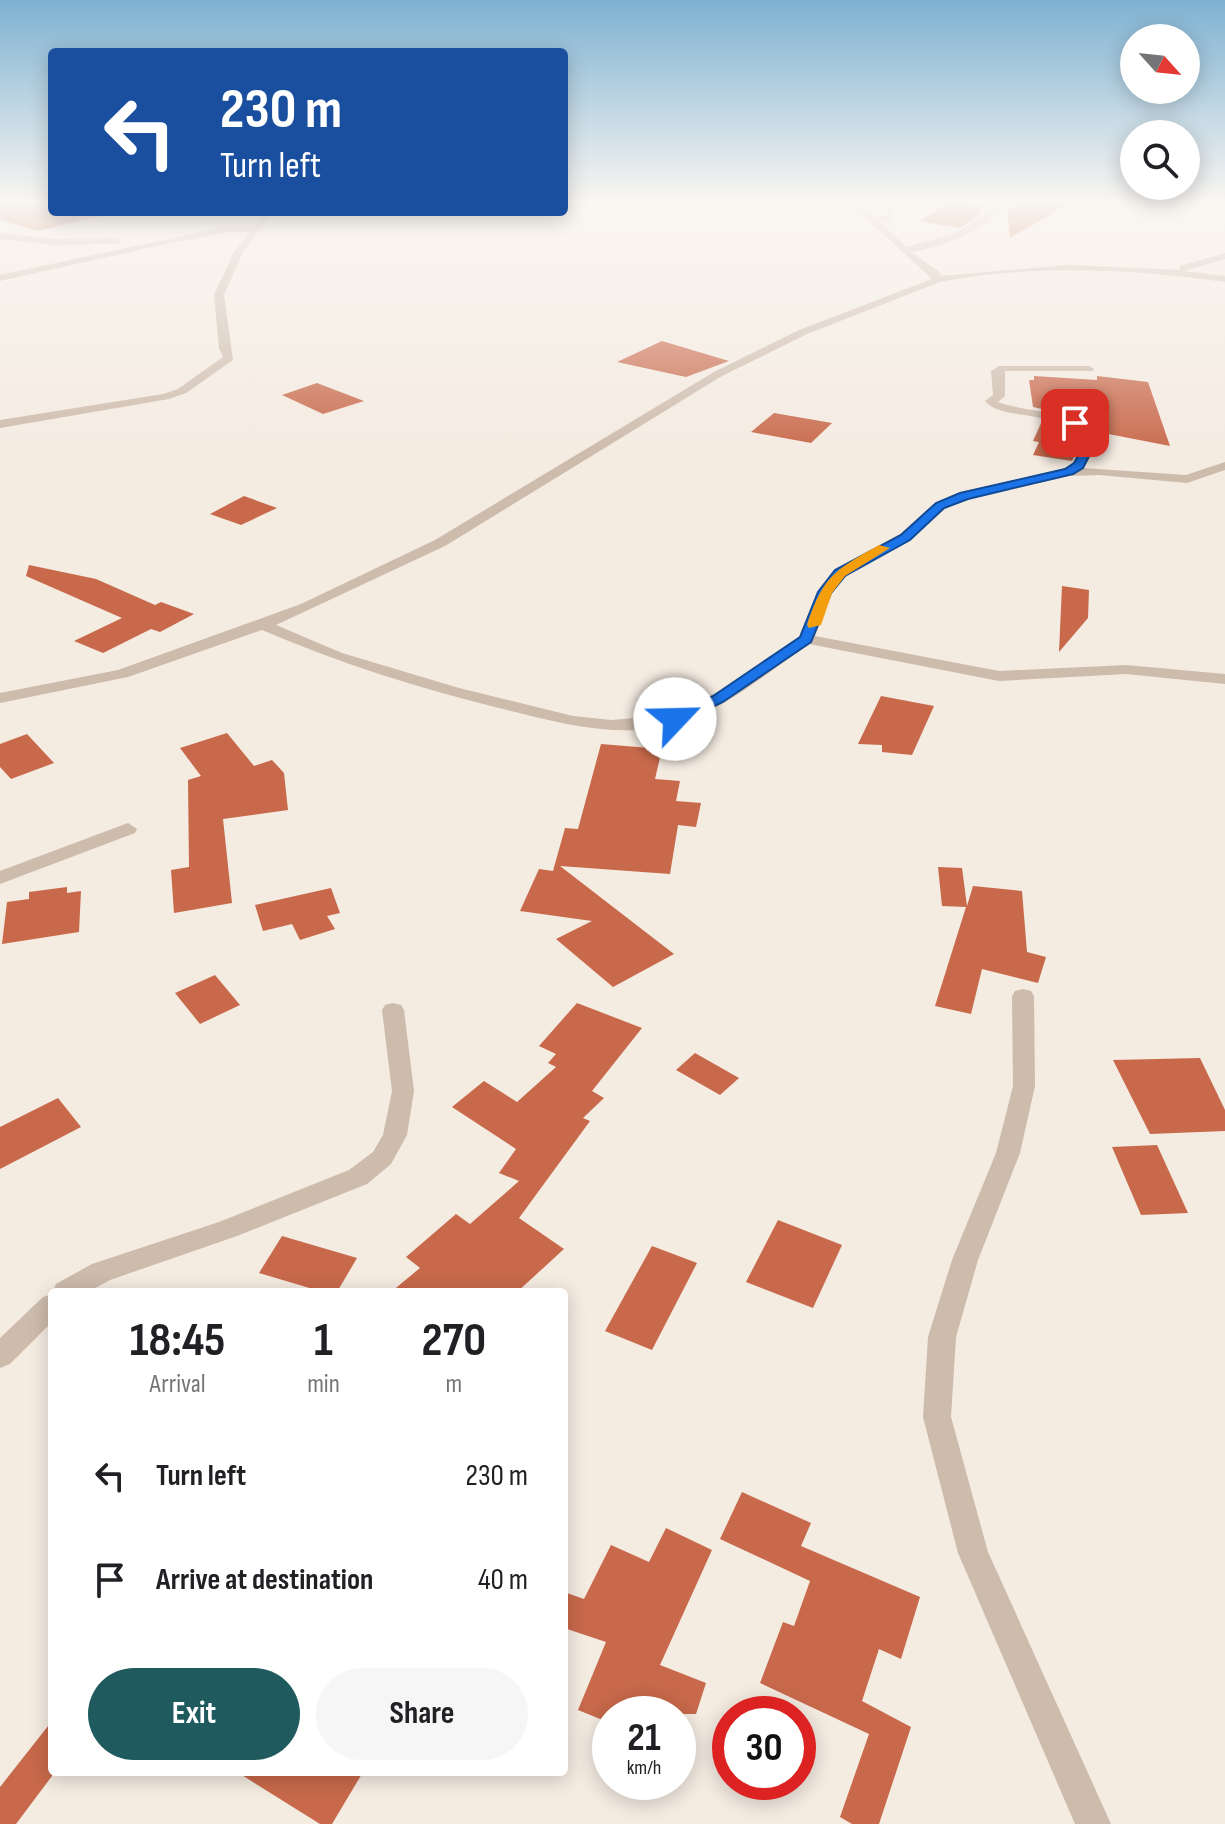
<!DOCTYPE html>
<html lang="en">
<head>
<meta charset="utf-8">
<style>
	:root { --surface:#fff; --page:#f6f6f6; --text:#202124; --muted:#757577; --accent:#1f5a5e }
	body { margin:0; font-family:"Sofia Sans Condensed",sans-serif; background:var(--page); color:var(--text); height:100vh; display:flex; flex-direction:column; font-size:30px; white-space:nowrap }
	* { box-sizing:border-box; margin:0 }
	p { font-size:26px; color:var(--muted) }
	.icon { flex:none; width:44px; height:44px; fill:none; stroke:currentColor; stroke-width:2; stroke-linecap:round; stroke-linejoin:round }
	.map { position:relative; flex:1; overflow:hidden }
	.drawer { position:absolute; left:48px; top:1288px; width:520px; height:488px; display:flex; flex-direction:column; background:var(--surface); border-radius:8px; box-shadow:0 4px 20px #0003 }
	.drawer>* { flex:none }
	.hud { position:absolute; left:48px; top:48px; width:520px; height:168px; border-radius:8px; box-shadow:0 4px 20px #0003; background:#1a4fa0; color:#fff; overflow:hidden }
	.needle { width:52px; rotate:117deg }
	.tools { position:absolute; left:1120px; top:24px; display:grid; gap:16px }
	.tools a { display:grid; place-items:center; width:80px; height:80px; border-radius:50%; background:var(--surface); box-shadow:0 4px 20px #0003; font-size:40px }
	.speed { position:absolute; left:592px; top:1696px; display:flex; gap:16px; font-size:40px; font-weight:700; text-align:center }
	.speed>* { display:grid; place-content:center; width:104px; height:104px; border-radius:50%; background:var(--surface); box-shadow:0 4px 20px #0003; line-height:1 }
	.speed small { font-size:20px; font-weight:400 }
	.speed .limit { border:12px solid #d22; background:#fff; color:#111 }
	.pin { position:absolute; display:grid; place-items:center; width:68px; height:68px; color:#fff; margin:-34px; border-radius:16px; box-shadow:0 4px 12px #0006 }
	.me { position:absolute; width:88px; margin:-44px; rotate:66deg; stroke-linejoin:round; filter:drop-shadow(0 0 6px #0008) }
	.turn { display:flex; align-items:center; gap:28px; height:168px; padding:0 40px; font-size:36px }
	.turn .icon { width:104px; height:104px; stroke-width:2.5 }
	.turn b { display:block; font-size:56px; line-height:68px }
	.eta { display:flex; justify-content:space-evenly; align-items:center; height:136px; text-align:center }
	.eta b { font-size:48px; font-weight:700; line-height:56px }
	.primary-button { display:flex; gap:16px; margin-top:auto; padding:16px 40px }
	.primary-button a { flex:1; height:92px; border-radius:48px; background:var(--accent); color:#fff; font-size:32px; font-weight:700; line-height:92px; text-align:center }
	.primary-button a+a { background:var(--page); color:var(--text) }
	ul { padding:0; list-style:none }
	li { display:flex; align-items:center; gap:24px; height:104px; padding:0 40px }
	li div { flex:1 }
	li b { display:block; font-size:30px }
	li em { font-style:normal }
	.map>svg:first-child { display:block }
</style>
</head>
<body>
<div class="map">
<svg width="1225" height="1824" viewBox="0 0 1225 1824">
	<rect width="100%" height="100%" fill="#f4ebe1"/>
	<!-- building -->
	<g fill="#c8694b">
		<path d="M0,202l52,5v5h40l9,4 -63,15 -38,-11z"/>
		<path d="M1016,202h56l-62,36 -3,-27z"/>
		<path d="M948,203l33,2v8l-21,15 -40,-7z"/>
		<path d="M662,341l67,20 -43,16 -69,-15z"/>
		<path d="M1034,376l63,4v-4l51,6 22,64 -77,-15 -28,-17 -32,-7 -4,-27h5z"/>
		<path d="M317,383l47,18 -41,13 -41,-19z"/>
		<path d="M774,413l58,10 -21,20 -60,-11z"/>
		<path d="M1042,421l16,5 24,16 -10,19 -39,-6 6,-13 -6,-1z"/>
		<path d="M244,496l33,12 -36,17 -31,-11z"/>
		<path d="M29,565l67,14 59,26 6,-3 33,12 -34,18 -9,-3 -48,24 -29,-12 48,-23 -96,-42z"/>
		<path d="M1062,586l27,4 -1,28 -29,34z"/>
		<path d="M881,696l53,10 -22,49 -30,-3v-7l-24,-1z"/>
		<path d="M227,733l27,33 18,-6 12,13 4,37 -65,9 9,84 -58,10 -3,-43 18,-3 -1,-87 13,-4 -21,-28z"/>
		<path d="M27,734l27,29 -43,16 -11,-12v-23z"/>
		<path d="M601,744l61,5 -7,30 25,2 -4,20 25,2 -5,24 -18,-2 -8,49 -110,-8 114,88 -61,33 -57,-48 36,-18 -72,-10 19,-42 14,2 12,-43 13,1z"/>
		<path d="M938,867l24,1 5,38 6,-20 49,5 5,61 19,5 -8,26 -56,-14 -11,45 -36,-8 31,-99 -24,-1z"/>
		<path d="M67,887v6l14,-2 -2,41 -77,12 5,-42 22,-3v-7z"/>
		<path d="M331,888l9,25 -13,3 8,13 -35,11 -8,-16 -29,7 -8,-26z"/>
		<path d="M215,975l25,30 -40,19 -25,-31z"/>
		<path d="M577,1003l65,25 -50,63 12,7 -21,20 7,3 -71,97 45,31 -47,43h-126l29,-24 -14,-11 50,-43 14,10 49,-43 -20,-8 17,-24 -64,-42 32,-26 33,21 39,-35 -8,-4 8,-9 -17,-8z"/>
		<path d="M695,1053l44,25 -19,17 -44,-25z"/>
		<path d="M1200,1058l25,52v21l-75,3 -37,-74z"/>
		<path d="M58,1098l23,29 -81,42v-42z"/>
		<path d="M1157,1145l31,68 -47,2 -29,-68z"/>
		<path d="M778,1220l64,25 -29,63 -67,-26z"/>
		<path d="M282,1236l75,22 -20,34h-14l-64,-19z"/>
		<path d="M652,1246l45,17 -45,87 -47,-19z"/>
		<path d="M742,1492l69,31 -10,23 119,51 -19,62 -22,-10 -17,52 49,26 -32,97h-27l-12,-7 29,-83 -109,-51 23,-61 11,4 16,-45 -90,-42z"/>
		<path d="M666,1528l46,22 -52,115 46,18 -10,31h-86v9l-32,-13 28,-68 -42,-14v-36l20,7 27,-54 38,17z"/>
		<path d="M52,1721v55l-36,48h-16v-37z"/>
		<path d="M237,1772h126l-31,52h-12z"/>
	</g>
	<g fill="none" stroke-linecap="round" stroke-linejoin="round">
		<!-- minor -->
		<g fill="#cdbbac" fill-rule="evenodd">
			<path d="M834,202l30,5 11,11 10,-3 6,-13h8l-8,17 -11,3 26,25 51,-14 46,-31h10c-28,27 -64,44 -102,50l27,19 3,5 127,-11 112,5v-4l45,-13v6l-41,12 41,5v6c-93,-13 -193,-18 -285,0l-133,52 -85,42 -277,170 -169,79 66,28 117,35 114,28 38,4 60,-5 41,-19 87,-59 19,-45 17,-22 65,-36 35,-31 24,-10 104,-24 11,-6 12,-22c-32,-34 -83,-19 -101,-40l8,-6 -2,-24 8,-5h90l5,3 -1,2h-88v25l-7,6c36,13 73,5 100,39l-15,27 103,7 39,-13v8l-38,13 -88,-8 -30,1 -101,23 -23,10 -35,31 -65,36 -13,17 -17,43 184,35 127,-6 99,9v10l-99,-10 -127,7 -190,-37c-41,28 -82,64 -130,79 -59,18 -122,-1 -180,-15 -81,-20 -160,-45 -237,-78l-134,47 -128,26v-10l118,-23 183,-66 134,-64 279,-168 85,-42 133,-51 -74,-68z"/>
			<path d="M265,212h8l-30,40 -19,43 9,65 -47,33 -17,6 -169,29v-8l163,-26 15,-5 45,-32 -4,-9 -5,-53 20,-43 16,-20h-21l-72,14 -157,35v-6l229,-49h25z"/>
			<path d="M0,233l53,6 64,-1 4,3 -4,3 -64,1 -53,-6z"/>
			<path d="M128,823l9,6 -2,4 -135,51v-13z"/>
			<path d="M1023,989l8,2 3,5 1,90 -15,67 -42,107 -22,77 -5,80 37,135 123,272h-36l-117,-271 -35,-136 5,-80 24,-77 44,-107 17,-67 -1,-90 3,-5z"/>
			<path d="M393,1003l8,2 3,5 10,81 -7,44 -16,29 -24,20 -130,52 -127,44 -22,12h-36l4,-8 36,-20 127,-42 130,-52 24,-18 10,-17 9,-44 -10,-81 3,-5z"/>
			<path d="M52,1294v28l-42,42 -10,4v-30l43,-41z"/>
		</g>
	</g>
	<!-- sky -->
	<linearGradient id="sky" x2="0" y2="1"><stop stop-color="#7eb2d2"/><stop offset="0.44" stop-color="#faf6f2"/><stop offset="1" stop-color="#faf6f2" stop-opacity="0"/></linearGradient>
	<rect width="1225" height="458" fill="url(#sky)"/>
	<!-- route -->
	<path fill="#1a73e8" stroke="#114b97" stroke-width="2" d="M1072,421h7l18,20 -14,27 -10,6 -105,25 -24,9 -34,32 -65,36 -14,17 -20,49 -88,60 -42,20h-11v-7l43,-19 87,-59 18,-45 17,-22 66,-35 35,-32 24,-10 105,-24 9,-6 12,-22 -14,-15z"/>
	<!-- slow -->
	<path fill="#f59e0b" d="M879,545l11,3 -45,28 -13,17 -11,32 -12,3 -2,-3c17,-50 27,-54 72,-80z"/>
</svg>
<div class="tools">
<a><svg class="needle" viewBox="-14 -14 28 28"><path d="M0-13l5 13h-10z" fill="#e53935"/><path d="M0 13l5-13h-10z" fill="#757577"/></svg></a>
<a><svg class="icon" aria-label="search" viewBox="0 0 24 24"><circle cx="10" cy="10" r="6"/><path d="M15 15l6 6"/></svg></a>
</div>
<div class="speed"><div>21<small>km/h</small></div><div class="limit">30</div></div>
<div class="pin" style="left:1075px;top:423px;background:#d93025"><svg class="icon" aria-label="arrive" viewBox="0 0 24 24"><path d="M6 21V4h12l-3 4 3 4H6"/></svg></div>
<svg class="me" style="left:675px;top:719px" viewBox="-20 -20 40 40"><circle r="19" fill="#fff"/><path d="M0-13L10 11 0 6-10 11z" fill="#1a73e8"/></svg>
<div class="hud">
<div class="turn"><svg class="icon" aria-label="left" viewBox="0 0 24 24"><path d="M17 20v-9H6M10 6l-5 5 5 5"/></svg><div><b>230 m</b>Turn left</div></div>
</div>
<section class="drawer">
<div class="eta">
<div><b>18:45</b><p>Arrival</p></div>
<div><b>1</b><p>min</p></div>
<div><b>270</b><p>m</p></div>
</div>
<ul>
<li><svg class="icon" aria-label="left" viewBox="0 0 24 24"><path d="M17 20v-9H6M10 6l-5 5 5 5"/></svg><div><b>Turn left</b></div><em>230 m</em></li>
<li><svg class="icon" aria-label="arrive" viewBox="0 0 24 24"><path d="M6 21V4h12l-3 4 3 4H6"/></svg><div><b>Arrive at destination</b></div><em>40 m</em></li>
</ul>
<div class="primary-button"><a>Exit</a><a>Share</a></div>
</section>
</div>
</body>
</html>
